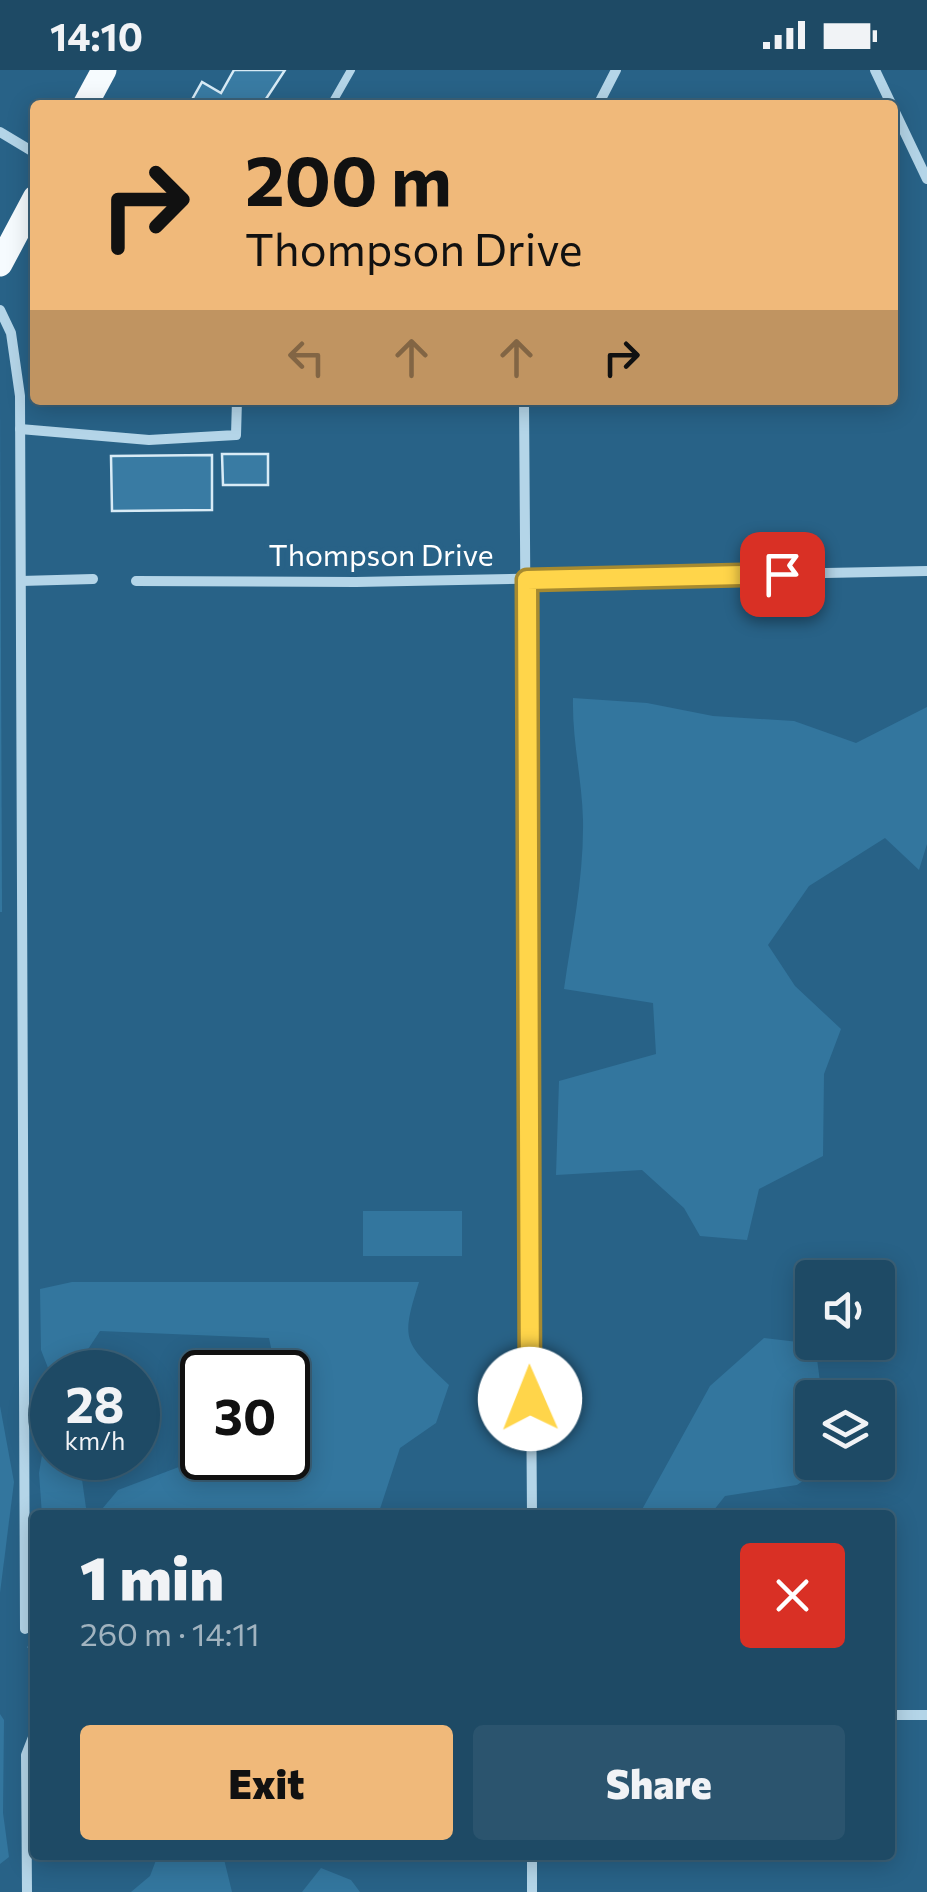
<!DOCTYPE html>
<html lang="en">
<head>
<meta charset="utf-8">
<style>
	:root { --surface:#1e4a65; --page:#2b546e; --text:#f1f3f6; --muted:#a1b3bf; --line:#3c6279; --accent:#f0b97a }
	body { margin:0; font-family:Commissioner,sans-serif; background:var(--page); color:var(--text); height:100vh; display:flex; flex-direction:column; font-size:38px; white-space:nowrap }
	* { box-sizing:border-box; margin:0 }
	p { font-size:32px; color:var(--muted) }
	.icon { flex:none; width:55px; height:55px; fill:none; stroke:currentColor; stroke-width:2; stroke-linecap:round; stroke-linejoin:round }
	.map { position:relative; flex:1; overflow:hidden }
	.sheet { position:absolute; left:30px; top:1440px; width:865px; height:350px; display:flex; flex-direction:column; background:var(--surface); border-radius:10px; box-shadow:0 5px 25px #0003,0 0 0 2px var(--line) }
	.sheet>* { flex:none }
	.guide { position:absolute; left:30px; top:30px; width:868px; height:305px; border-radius:10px; box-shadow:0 5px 25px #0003,0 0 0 2px var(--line); background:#f0b97a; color:#111; overflow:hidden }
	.fabs { position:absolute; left:795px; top:1190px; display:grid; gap:20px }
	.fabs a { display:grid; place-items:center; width:100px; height:100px; border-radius:10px; background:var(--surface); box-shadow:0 5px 25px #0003,0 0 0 2px var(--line); font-size:50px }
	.speed { position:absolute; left:30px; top:1280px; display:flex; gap:20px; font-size:50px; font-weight:700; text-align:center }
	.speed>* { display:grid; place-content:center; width:130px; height:130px; border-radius:50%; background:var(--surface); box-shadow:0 5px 25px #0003,0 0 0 2px var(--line); line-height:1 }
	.speed small { font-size:25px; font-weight:400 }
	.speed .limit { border:5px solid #111; border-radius:15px; background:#fff; color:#111 }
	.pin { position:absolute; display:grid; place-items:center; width:85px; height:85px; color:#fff; margin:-42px; border-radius:20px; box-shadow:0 5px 15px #0006 }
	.me { position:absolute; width:110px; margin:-55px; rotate:359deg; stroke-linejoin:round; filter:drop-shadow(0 0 8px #0008) }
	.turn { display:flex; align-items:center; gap:35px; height:210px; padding:0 50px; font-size:45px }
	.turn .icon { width:130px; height:130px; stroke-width:2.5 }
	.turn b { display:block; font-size:70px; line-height:85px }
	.lanes { display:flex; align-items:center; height:95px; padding:0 50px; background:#0003; justify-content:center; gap:50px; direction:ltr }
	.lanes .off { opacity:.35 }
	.round { display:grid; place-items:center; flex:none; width:105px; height:105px; border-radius:10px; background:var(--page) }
	.overview { display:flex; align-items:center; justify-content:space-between; height:170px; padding:0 50px }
	h1 { font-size:60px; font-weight:800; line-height:75px }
	.cta { display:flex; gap:20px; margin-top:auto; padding:20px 50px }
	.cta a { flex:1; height:115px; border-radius:10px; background:var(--accent); color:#111; font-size:40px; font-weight:800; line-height:115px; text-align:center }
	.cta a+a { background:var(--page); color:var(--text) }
	.status { display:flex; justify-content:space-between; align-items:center; height:70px; padding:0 50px; background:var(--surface); direction:ltr }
	.status svg { height:28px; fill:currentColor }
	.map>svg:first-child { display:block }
</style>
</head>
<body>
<div class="status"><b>14:10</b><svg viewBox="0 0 49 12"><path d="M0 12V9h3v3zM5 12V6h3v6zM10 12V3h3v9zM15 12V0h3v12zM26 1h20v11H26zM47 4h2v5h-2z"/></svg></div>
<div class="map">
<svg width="927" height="1822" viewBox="0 0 927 1822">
	<rect width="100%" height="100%" fill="#286287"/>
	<!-- green -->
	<g fill="#33769e">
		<path d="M0,325l2,517h-2z"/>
		<path d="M573,628l74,5 66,13 81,5 62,22 71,-36v137l-8,26 -34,-32 -76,48 -41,59 27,41 46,43 -17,45 -1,82 -64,33 -12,51 -47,-4 -16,-28 -42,-38 -86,5 3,-94 97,-27 -3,-51 -89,-14c8,-56 20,-112 19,-169 -1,-41 -11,-80 -10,-122z"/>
		<rect x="363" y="1141" width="99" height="45"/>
		<path d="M72,1212h347c-19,60 -15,60 30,103l-13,38 -36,25 -22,67h-281l21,-25 82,-31 88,-1v-86h-12l-7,-34 -169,-7 -27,41h-21v6l-11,-28 -1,-61z"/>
		<path d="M764,1268l51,6 7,53 -10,1v64l12,1v3l-27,19 -72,11 -15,19h-71l71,-129z"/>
		<path d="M0,1336l14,76 -14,111z"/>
		<path d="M45,1367l7,1v20h27l8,57h-45l-3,-42z"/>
		<path d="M0,1644l4,6 -1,93 6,44 -9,7z"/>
		<path d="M158,1785h65l9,37h-101l19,-16z"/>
		<path d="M321,1798l30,12 9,12h-58z"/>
	</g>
	<!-- building -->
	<g fill="#397ba3" stroke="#d8ebf6" stroke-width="2.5">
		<path d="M234,0h51l-23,35h-73l13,-23 19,11z"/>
		<path d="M222,384h46v31h-45z"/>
		<path d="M212,385v55l-100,1 -1,-55z"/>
	</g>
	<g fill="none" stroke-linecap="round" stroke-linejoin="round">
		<!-- path -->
		<path stroke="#b4d5e8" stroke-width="5" stroke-dasharray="5 8" stroke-linecap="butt" d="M30,1576l5,17"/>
		<!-- service -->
		<path stroke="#b4d5e8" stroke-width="8" d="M331,35l20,-35"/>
		<!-- minor -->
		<g stroke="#b4d5e8" stroke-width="10">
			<path d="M875,0l52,109"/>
			<path d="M598,35l18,-35"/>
			<path d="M0,62l35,21"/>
			<path d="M0,240l11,23 9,63 5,1233"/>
			<path d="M524,330l8,1115"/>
			<path d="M20,359l129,11 87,-5 1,-35"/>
			<path d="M21,511l72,-2"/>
			<path d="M136,511l220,1 571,-11"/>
			<path d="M890,1645h37"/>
			<path d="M532,1785v37"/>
			<path d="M27,1822l-1,-137 9,-23"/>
		</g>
		<!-- primary -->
		<g stroke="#f6fbfe" stroke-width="25">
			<path d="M85,35l19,-35"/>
			<path d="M0,194l35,-66"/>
		</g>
	</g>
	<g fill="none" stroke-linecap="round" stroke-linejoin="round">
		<defs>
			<path id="route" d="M530,1329l-3,-819 255,-6"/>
		</defs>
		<!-- route casing -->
		<use href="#route" stroke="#a68a30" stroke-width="25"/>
		<!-- route -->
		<use href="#route" stroke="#ffd54a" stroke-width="18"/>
	</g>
	<g text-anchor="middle" stroke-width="10" stroke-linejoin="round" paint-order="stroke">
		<!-- street labels -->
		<g font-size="30" fill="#fff" stroke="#286287">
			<text x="381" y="496">Thompson Drive</text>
		</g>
	</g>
</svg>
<div class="fabs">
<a><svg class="icon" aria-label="sound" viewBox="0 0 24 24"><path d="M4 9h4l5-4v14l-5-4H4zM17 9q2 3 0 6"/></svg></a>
<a><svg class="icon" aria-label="layers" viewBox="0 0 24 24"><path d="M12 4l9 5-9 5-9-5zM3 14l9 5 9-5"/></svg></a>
</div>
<div class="speed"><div>28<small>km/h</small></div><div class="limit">30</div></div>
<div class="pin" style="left:782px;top:504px;background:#d93025"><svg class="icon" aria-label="arrive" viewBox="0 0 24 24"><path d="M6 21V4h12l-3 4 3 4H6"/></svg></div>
<svg class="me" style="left:530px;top:1329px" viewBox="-20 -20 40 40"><circle r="19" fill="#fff"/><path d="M0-13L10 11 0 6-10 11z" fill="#ffd54a"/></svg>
<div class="guide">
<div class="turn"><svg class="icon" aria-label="right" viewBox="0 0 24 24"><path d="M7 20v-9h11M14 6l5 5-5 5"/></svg><div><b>200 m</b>Thompson Drive</div></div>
<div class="lanes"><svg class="icon off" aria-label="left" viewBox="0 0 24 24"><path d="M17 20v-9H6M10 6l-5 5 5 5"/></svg><svg class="icon off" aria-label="ahead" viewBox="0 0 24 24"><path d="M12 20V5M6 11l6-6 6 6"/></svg><svg class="icon off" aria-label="ahead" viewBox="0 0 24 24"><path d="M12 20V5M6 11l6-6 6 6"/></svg><svg class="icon" aria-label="right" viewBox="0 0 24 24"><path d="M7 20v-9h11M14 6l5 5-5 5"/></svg></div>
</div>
<section class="sheet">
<div class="overview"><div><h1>1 min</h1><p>260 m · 14:11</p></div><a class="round" style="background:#d93025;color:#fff"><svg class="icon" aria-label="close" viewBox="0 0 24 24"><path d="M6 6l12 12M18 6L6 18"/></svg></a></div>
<div class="cta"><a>Exit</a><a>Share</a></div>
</section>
</div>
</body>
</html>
